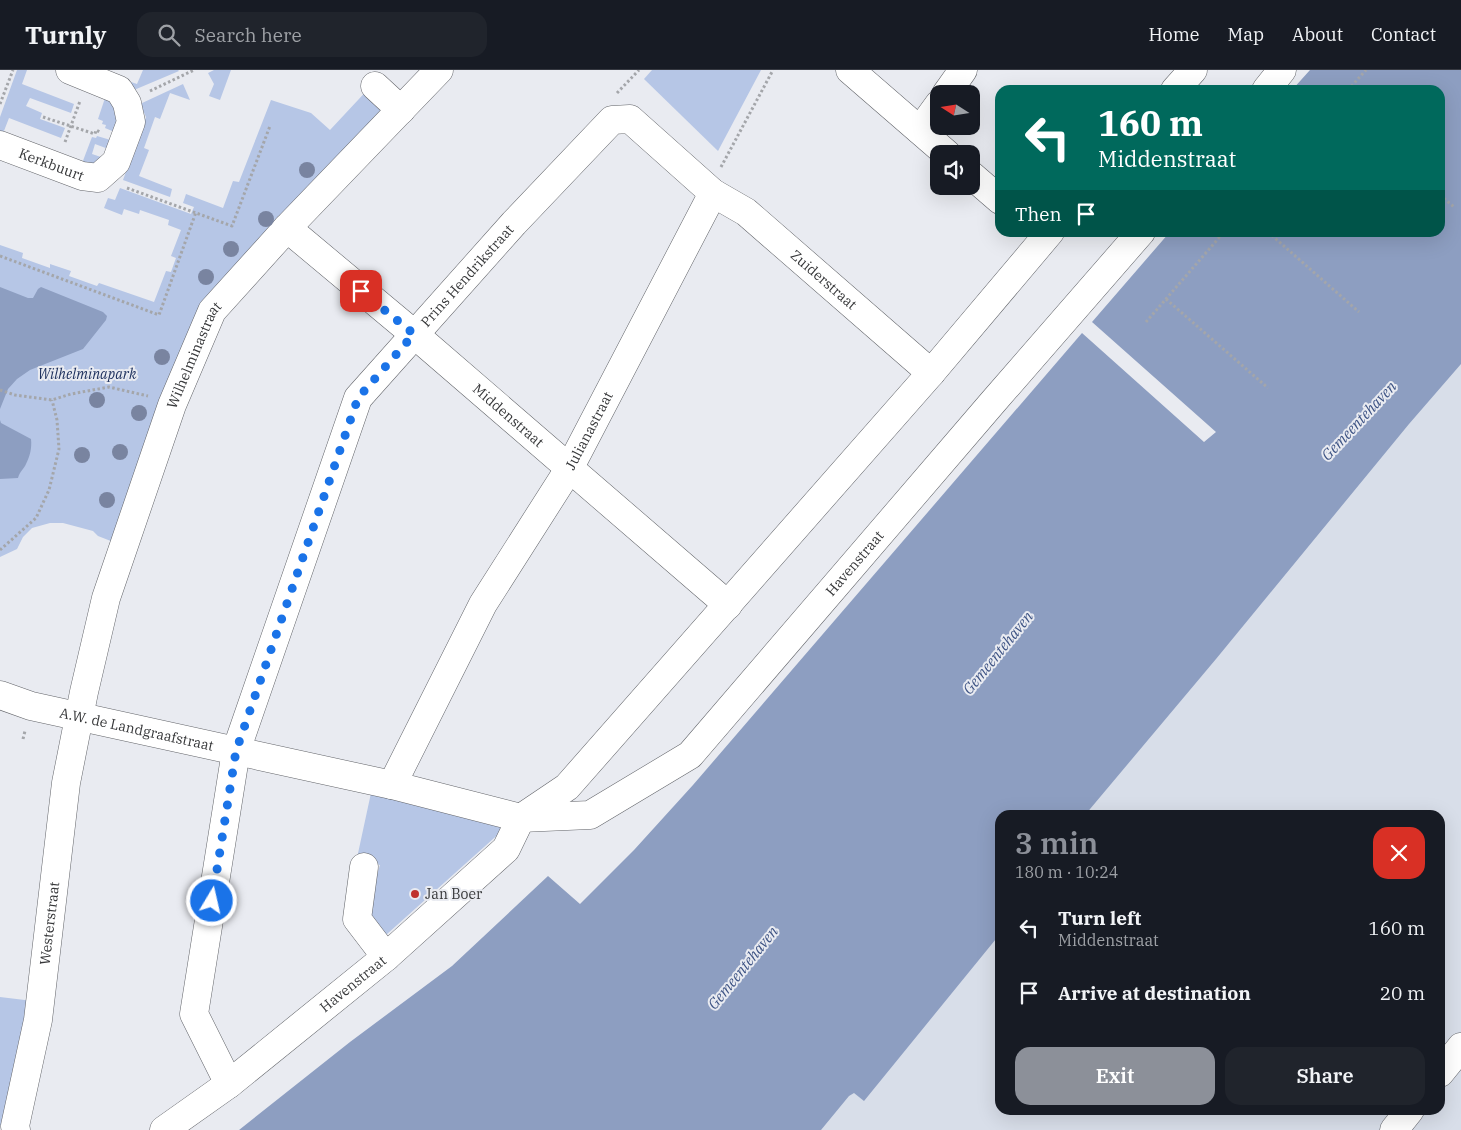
<!DOCTYPE html>
<html lang="en">
<head>
<meta charset="utf-8">
<style>
	:root { --surface:#171b24; --page:#20242c; --text:#f1f3f6; --muted:#9ea1a6; --line:#363941; --accent:#8c9099 }
	body { margin:0; font-family:"IBM Plex Serif",serif; background:var(--page); color:var(--text); height:100vh; display:flex; flex-direction:column; font-size:19px; white-space:nowrap }
	* { box-sizing:border-box; margin:0 }
	p { font-size:16px; color:var(--muted) }
	.icon { flex:none; width:28px; height:28px; fill:none; stroke:currentColor; stroke-width:2; stroke-linecap:round; stroke-linejoin:round }
	.map { position:relative; flex:1; overflow:hidden }
	.panel { position:absolute; left:995px; top:740px; width:450px; height:305px; display:flex; flex-direction:column; background:var(--surface); border-radius:15px; box-shadow:0 5px 20px #0002 }
	.panel>* { flex:none }
	.banner { position:absolute; left:995px; top:15px; width:450px; height:152px; border-radius:15px; box-shadow:0 5px 20px #0002; background:#00695c; color:#fff; overflow:hidden }
	.needle { width:32px; rotate:282deg }
	.controls { position:absolute; left:930px; top:15px; display:grid; gap:10px }
	.controls a { display:grid; place-items:center; width:50px; height:50px; border-radius:10px; background:var(--surface); box-shadow:0 5px 20px #0002; font-size:25px }
	.pin { position:absolute; display:grid; place-items:center; width:42px; height:42px; color:#fff; margin:-21px; border-radius:10px; box-shadow:0 2px 8px #0006 }
	.me { position:absolute; width:55px; margin:-28px; rotate:9deg; stroke-linejoin:round; filter:drop-shadow(0 0 4px #0008) }
	.turn { display:flex; align-items:center; gap:18px; height:105px; padding:0 20px; font-size:22px }
	.turn .icon { width:65px; height:65px; stroke-width:2.5 }
	.turn b { display:block; font-size:35px; line-height:42px }
	.then { display:flex; align-items:center; height:48px; padding:0 20px; background:#0003; gap:10px; font-size:19px }
	.round { display:grid; place-items:center; flex:none; width:52px; height:52px; border-radius:15px; background:var(--page) }
	.overview { display:flex; align-items:center; justify-content:space-between; height:85px; padding:0 20px }
	h1 { font-size:30px; font-weight:600; line-height:38px; color:var(--accent) }
	.action { display:flex; gap:10px; margin-top:auto; padding:10px 20px }
	.action a { flex:1; height:58px; border-radius:15px; background:var(--accent); color:#fff; font-size:20px; font-weight:600; line-height:58px; text-align:center }
	.action a+a { background:var(--page); color:var(--text) }
	ul { padding:0; list-style:none }
	li { display:flex; align-items:center; gap:15px; height:65px; padding:0 20px }
	li div { flex:1 }
	li b { display:block; font-size:19px }
	li em { font-style:normal }
	header { display:flex; align-items:center; gap:30px; box-sizing:border-box; height:70px; padding:0 25px; background:var(--surface); border-bottom:1px solid var(--line) }
	header strong { font-size:24px }
	nav { display:flex; gap:28px; margin-inline-start:auto; font-size:18px }
	.search { width:350px; height:45px; background:var(--page); display:flex; align-items:center; gap:12px; box-sizing:border-box; padding:0 18px; border-radius:15px; color:var(--muted); font-size:19px }
	.map>svg:first-child { display:block }
</style>
</head>
<body>
<header>
<strong>Turnly</strong>
<div class="search"><svg class="icon" aria-label="search" viewBox="0 0 24 24"><circle cx="10" cy="10" r="6"/><path d="M15 15l6 6"/></svg>Search here</div>
<nav><a>Home</a><a>Map</a><a>About</a><a>Contact</a></nav>
</header>
<div class="map">
<svg width="1461" height="1060" viewBox="0 0 1461 1060">
	<rect width="100%" height="100%" fill="#e9ebf1"/>
	<!-- built -->
	<path fill="#d8dee9" d="M1461,276v784h-670l209,-244v224h440v-295h-380z"/>
	<!-- green -->
	<g fill="#b6c6e6">
		<path d="M17,0h10l-5,14 52,20 -3,9 -41,-15 -4,8 16,7 -2,6 25,9 -4,10 -52,-20 -7,18 -2,-1v-18z"/>
		<path d="M143,0h35l1,1 -45,19 -3,-8 6,2z"/>
		<path d="M214,0h17l-11,30 -11,-4 5,-12 -6,-11z"/>
		<path d="M652,0h109l-43,81 -74,-72z"/>
		<path d="M183,14l7,16 -20,-7 -10,26 -5,-2 -11,31 5,2 -10,26 33,13 -2,8 -47,-17 23,-63 -6,-13z"/>
		<path d="M372,15l26,24 -191,207 -86,229 -23,-9 -5,-5 -30,-8h-13l-18,5 -9,9 -6,12 -17,8v-312l23,8 -1,5 28,10v-4l21,7 -2,5 28,10 2,-3 55,19 12,-31 5,1 5,-14 -5,-2 10,-26 -13,-5 1,-5 -29,-10 -1,4 -15,-5 -2,6 -18,-7 4,-10 7,2 5,-12 71,26 3,-7 -11,-4 3,-9 37,14 10,-27 6,1 32,-82 40,13 19,17z"/>
		<path d="M106,25l17,23 -6,15 -12,-5 1,-3 -4,-1 1,-3 -5,-2z"/>
		<path d="M97,66l17,5 -3,9 -16,-6 -3,10 15,5 -18,9 -8,-2 11,-29 4,1z"/>
		<path d="M371,723l129,26 3,11 -116,104 -5,3c-19,-19 -9,-50 -2,-72l-23,-7z"/>
		<path d="M0,927l33,4 -24,126 -9,-2z"/>
	</g>
	<!-- water -->
	<g fill="#8d9ec1">
		<path d="M1310,0h151v294l-52,60 -193,235 -131,156h-85v119l-136,167 -10,-8 -5,3 -28,34h-582l111,-88 102,-76 96,-90 32,28 54,-54 59,-65 389,-452 122,109 12,-10 -124,-110 77,-89 271,-1v-142h-148z"/>
		<path d="M0,217l28,11h5l5,-9 3,-2 62,25 4,4 -1,4 -23,29 -53,21 -13,9 -9,10 -8,20z"/>
		<path d="M0,350l1,3 30,16c1,9 -1,17 -5,25 -2,5 -6,7 -8,14l-18,1z"/>
	</g>
	<g fill="none" stroke-linecap="round" stroke-linejoin="round">
		<defs>
			<g id="minor">
				<path d="M850,0l97,84"/>
				<path d="M375,16l26,24"/>
				<path d="M1175,20l18,-20"/>
				<path d="M1266,20l16,-20"/>
				<path d="M946,24l17,-24"/>
				<path d="M920,60l19,-26"/>
				<path id="s1" d="M0,75l82,31 16,2 18,-16 15,-40 -4,-19 -8,-13 -49,-20"/>
				<path d="M971,105l29,25"/>
				<path id="s2" d="M287,158l127,106 314,271"/>
				<path id="s3" d="M0,625l31,11 361,79 129,33 69,-3 100,-60 303,-353 148,-170"/>
				<path id="s4" d="M392,715l91,-181 86,-135 144,-276"/>
				<path d="M364,797l-7,52 29,38"/>
				<path d="M1440,1003l21,-26"/>
				<path id="s5" d="M229,1014l-35,-70 42,-263 122,-353 156,-175 98,-103 18,-1 83,74 33,19 185,161"/>
				<path id="s6" d="M16,1060l-1,-4 23,-106 28,-237 18,-91 22,-94 66,-193 40,-94 75,-83 152,-158"/>
				<path id="s7" d="M164,1060l65,-46 157,-127 120,-108 15,-31 46,-31 364,-414 119,-141"/>
				<path d="M1394,1060l16,-20"/>
			</g>
		</defs>
		<!-- minor casing -->
		<use href="#minor" stroke="#626469" stroke-width="29"/>
		<!-- path -->
		<g stroke="#a4a6aa" stroke-width="3" stroke-dasharray="2.5 2.5" stroke-linecap="butt">
			<path d="M1348,20l18,-20"/>
			<path d="M150,21l44,-21"/>
			<path d="M617,23l22,-23"/>
			<path d="M0,34l13,-34"/>
			<path d="M43,47l52,17 1,-4 4,2"/>
			<path d="M65,72l15,-41"/>
			<path d="M721,97l52,-97"/>
			<path d="M127,118l105,38 38,-100"/>
			<path d="M1440,125l14,12"/>
			<path d="M1268,162l91,80"/>
			<path d="M0,186l159,59 37,-103"/>
			<path d="M1166,229l102,89"/>
			<path d="M1146,252l78,-90"/>
			<path d="M0,320l15,5 37,5 19,-6 38,-7 39,9"/>
			<path d="M0,480l36,-32 13,-28 10,-41 -2,-29 -5,-20"/>
			<path d="M23,669l2,-8"/>
		</g>
		<!-- minor -->
		<use href="#minor" stroke="#fff" stroke-width="28"/>
	</g>
	<!-- trees -->
	<g fill="#7984a0">
		<circle cx="307" cy="100" r="8"/>
		<circle cx="266" cy="149" r="8"/>
		<circle cx="231" cy="179" r="8"/>
		<circle cx="206" cy="207" r="8"/>
		<circle cx="162" cy="287" r="8"/>
		<circle cx="97" cy="330" r="8"/>
		<circle cx="139" cy="343" r="8"/>
		<circle cx="120" cy="382" r="8"/>
		<circle cx="82" cy="385" r="8"/>
		<circle cx="107" cy="430" r="8"/>
	</g>
	<g fill="none" stroke-linecap="round" stroke-linejoin="round">
		<!-- route -->
		<path stroke="#1a73e8" stroke-width="9" stroke-dasharray="0 16.2" d="M212,831l24,-150 122,-353 56,-64 -53,-43"/>
	</g>
	<!-- markers -->
	<circle fill="#c0322d" stroke="#e9ebf1" stroke-width="2" cx="415" cy="824" r="5"/>
	<g text-anchor="middle" stroke-width="4" stroke-linejoin="round" paint-order="stroke">
		<!-- street labels -->
		<g font-size="14" fill="#37383a" stroke="#e9ebf1">
			<text dy="5" stroke="none"><textPath href="#s1" startOffset="55">Kerkbuurt</textPath></text>
			<text dy="5" stroke="none"><textPath href="#s5" startOffset="882">Prins Hendrikstraat</textPath></text>
			<text dy="5" stroke="none"><textPath href="#s5" startOffset="1365">Zuiderstraat</textPath></text>
			<text dy="5" stroke="none"><textPath href="#s6" startOffset="799">Wilhelminastraat</textPath></text>
			<text dy="5" stroke="none"><textPath href="#s2" startOffset="290">Middenstraat</textPath></text>
			<text dy="5" stroke="none"><textPath href="#s4" startOffset="406">Julianastraat</textPath></text>
			<text dy="5" stroke="none"><textPath href="#s3" startOffset="974">Havenstraat</textPath></text>
			<text dy="5" stroke="none"><textPath href="#s3" startOffset="141">A.W. de Landgraafstraat</textPath></text>
			<text dy="5" stroke="none"><textPath href="#s6" startOffset="210">Westerstraat</textPath></text>
			<text dy="5" stroke="none"><textPath href="#s7" startOffset="239">Havenstraat</textPath></text>
		</g>
		<!-- park labels -->
		<g font-size="14" font-style="italic" fill="#1d305d" stroke="#e9ebf1">
			<text x="87" y="309">Wilhelminapark</text>
		</g>
		<!-- poi labels -->
		<g font-size="14" fill="#37383a" stroke="#e9ebf1" text-anchor="start">
			<text x="425" y="829">Jan Boer</text>
		</g>
		<!-- water labels -->
		<g font-size="15" font-style="italic" fill="#3d5384" stroke="#e9ebf1">
			<text transform="translate(1359 351) rotate(-47)" y="5">Gemeentehaven</text>
			<text transform="translate(998 583) rotate(-51)" y="5">Gemeentehaven</text>
			<text transform="translate(743 898) rotate(-51)" y="5">Gemeentehaven</text>
		</g>
	</g>
</svg>
<div class="controls">
<a><svg class="needle" viewBox="-14 -14 28 28"><path d="M0-13l5 13h-10z" fill="#e53935"/><path d="M0 13l5-13h-10z" fill="#9ea1a6"/></svg></a>
<a><svg class="icon" aria-label="sound" viewBox="0 0 24 24"><path d="M4 9h4l5-4v14l-5-4H4zM17 9q2 3 0 6"/></svg></a>
</div>
<div class="pin" style="left:361px;top:221px;background:#d93025"><svg class="icon" aria-label="arrive" viewBox="0 0 24 24"><path d="M6 21V4h12l-3 4 3 4H6"/></svg></div>
<svg class="me" style="left:212px;top:831px" viewBox="-20 -20 40 40"><circle r="17" fill="#1a73e8" stroke="#fff" stroke-width="3"/><path d="M0-11L8 9 0 5-8 9z" fill="#fff"/></svg>
<div class="banner">
<div class="turn"><svg class="icon" aria-label="left" viewBox="0 0 24 24"><path d="M17 20v-9H6M10 6l-5 5 5 5"/></svg><div><b>160 m</b>Middenstraat</div></div>
<div class="then">Then<svg class="icon" aria-label="arrive" viewBox="0 0 24 24"><path d="M6 21V4h12l-3 4 3 4H6"/></svg></div>
</div>
<section class="panel">
<div class="overview"><div><h1>3 min</h1><p>180 m · 10:24</p></div><a class="round" style="background:#d93025;color:#fff"><svg class="icon" aria-label="close" viewBox="0 0 24 24"><path d="M6 6l12 12M18 6L6 18"/></svg></a></div>
<ul>
<li><svg class="icon" aria-label="left" viewBox="0 0 24 24"><path d="M17 20v-9H6M10 6l-5 5 5 5"/></svg><div><b>Turn left</b><p>Middenstraat</p></div><em>160 m</em></li>
<li><svg class="icon" aria-label="arrive" viewBox="0 0 24 24"><path d="M6 21V4h12l-3 4 3 4H6"/></svg><div><b>Arrive at destination</b></div><em>20 m</em></li>
</ul>
<div class="action"><a>Exit</a><a>Share</a></div>
</section>
</div>
</body>
</html>
